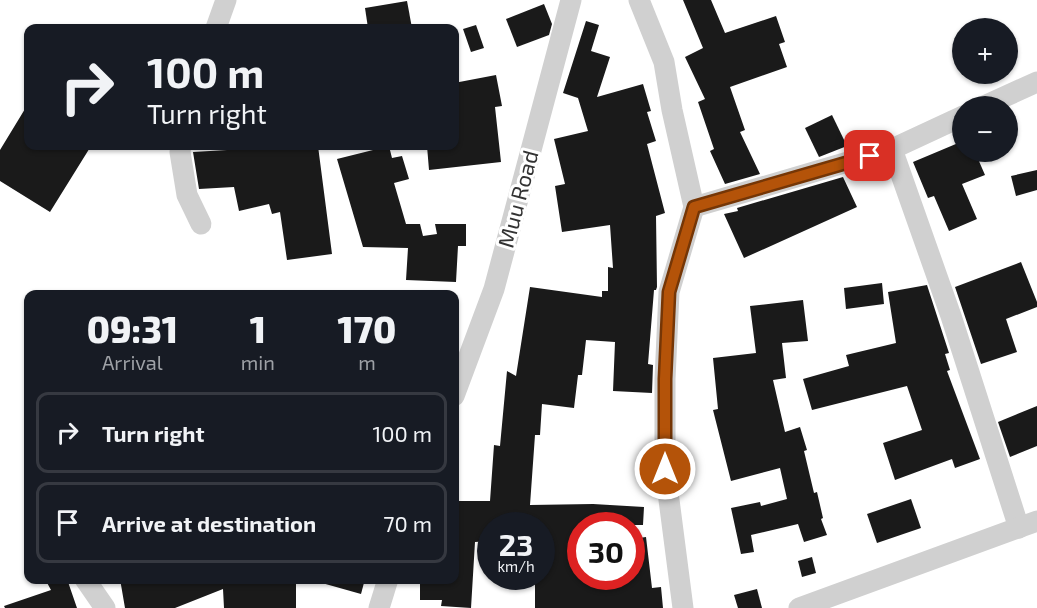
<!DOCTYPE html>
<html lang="en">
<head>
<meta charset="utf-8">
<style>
	:root { --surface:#171b24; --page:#242831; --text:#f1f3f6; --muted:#9ea1a6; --line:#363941 }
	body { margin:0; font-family:"Exo 2",sans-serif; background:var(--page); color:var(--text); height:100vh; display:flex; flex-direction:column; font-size:22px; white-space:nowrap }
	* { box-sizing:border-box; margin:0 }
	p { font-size:20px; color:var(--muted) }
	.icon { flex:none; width:33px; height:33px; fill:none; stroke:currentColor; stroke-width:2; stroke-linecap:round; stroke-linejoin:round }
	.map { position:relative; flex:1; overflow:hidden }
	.panel { position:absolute; left:24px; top:290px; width:435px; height:294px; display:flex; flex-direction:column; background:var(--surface); border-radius:12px; box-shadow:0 2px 4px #0004 }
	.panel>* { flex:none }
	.guide { position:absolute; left:24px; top:24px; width:435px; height:126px; border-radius:12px; box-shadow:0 2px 4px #0004; background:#171b24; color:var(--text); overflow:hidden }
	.tools { position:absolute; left:952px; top:18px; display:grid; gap:12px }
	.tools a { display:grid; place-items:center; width:66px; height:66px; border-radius:50%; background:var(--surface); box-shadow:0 2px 4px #0004; font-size:30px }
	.speed { position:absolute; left:477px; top:512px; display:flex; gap:12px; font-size:30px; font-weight:700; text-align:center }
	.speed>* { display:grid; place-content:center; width:78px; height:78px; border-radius:50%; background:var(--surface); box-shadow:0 2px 4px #0004; line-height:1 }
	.speed small { font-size:15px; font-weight:400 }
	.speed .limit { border:9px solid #d22; background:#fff; color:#111 }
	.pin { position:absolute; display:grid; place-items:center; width:51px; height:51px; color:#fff; margin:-26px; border-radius:12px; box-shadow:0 3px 9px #0006 }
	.me { position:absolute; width:66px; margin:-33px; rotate:0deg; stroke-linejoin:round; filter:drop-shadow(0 0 4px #0008) }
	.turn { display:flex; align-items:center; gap:21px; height:126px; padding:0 24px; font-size:27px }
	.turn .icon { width:78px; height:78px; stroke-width:2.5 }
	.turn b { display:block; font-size:42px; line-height:51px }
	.eta { display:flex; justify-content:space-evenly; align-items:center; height:102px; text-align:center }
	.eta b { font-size:36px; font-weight:800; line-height:42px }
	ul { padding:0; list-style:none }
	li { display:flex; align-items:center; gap:18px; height:81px; margin:0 12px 9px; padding:0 12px; border:3px solid var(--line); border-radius:12px }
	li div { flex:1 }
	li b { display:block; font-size:22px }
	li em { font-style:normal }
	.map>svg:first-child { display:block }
</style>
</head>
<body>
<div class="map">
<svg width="1037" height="608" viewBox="0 0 1037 608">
	<rect width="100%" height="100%" fill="#fff"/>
	<!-- building -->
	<g fill="#1a1a1a">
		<path d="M683,0h28l14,33 51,-17 9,26 -6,2 8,23 -57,20 15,43 -5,2 20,42 -35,10 -15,-33 4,-2 -16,-47 7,-3 -20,-42 18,-9z"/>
		<path d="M407,1l5,27h-44l-3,-20z"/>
		<path d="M544,4l8,20 -3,11 -32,12 -11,-28z"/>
		<path d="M586,21l13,4 -8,26 19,6 -13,40 46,-13 8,27 -4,1 9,29 -9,3 18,69 -9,3 1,71 -1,3h-2l-6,74 5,1 -1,28 -39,-2 2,-49 -29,-2 -4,35h-4l-4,33 -32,-4 -2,31h-5l-5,70 63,-1 51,3 -1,18h-63v51h52v-37l14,-2 6,51 9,-1 2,21h-128v-32h7v-51h-52v16l-15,1 -4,66 -30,-2 1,-6h-22v-21h34v-78h36l4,-56 6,1 7,-75 9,5 14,-89 72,10v-6h6v-24l5,1 -3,-43 -48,7 -7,-46 10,-2 -11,-45 34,-8 -10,-33 -15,-5z"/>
		<path d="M476,25l8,23 -13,4 -8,-23z"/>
		<path d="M496,75l6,31 -7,1 6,55 -72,8 -2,-24h27v-63z"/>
		<path d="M28,104v42h63l-41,66 -50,-31v-31z"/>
		<path d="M832,115l15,31 -28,11 -14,-29z"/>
		<path d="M963,141v11h12l10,23 -23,9 15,35 -28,12 -15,-35 -6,2 -15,-36z"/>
		<path d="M226,146h44v4l19,-4h29l14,108 -45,6 -7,-48 -8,2 -3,-10 -30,7 -5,-24 -35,2 -6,-37 34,-2z"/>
		<path d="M389,146l3,12 10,-2 7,23 -15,4 12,41h14l3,12 14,-2 -2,-10h31v22h-8l-2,36 -50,-2 2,-32 -45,-1 -26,-88z"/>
		<path d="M1037,170v20l-21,6 -5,-20z"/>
		<path d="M843,177l14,30 -113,51 -20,-44 14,-3 -1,-3z"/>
		<path d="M1021,262l16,40v5l-31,12 11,33 -36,12 -26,-77z"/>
		<path d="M882,283l2,21 -38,5 -2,-21z"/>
		<path d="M927,285l22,68 -4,1 5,16 -3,1 33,88 -25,9 -3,-9 -57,21 -12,-37 39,-13 -15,-44 -95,24 -9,-31 46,-13 -3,-11 50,-12 -8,-51z"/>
		<path d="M803,300l5,41 -26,2 4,35 -13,2 12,52 15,-5 7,23 -3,1 10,42 3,-1 6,26 -2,1 6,16 -23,7 -6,-18 -47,11 3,17 -13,2 -10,-46 29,-6 1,4 26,-7 -7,-31 -49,13 -18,-71 5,-1 -5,-51 43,-5 -6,-47z"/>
		<path d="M1037,406v40l-27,11 -12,-35z"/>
		<path d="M911,499l10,29 -44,15 -10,-29z"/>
		<path d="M812,557l4,16 -14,4 -4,-16z"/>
		<path d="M45,579h22l10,29h-72l-1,-2 47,-16z"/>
		<path d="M120,579h176v29h-72l-1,-19 -48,19h-50z"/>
		<path d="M323,579h42l-4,15 -39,-11z"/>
		<path d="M757,589l5,19h-24l-4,-13z"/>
	</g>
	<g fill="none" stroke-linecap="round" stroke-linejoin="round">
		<!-- minor -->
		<g stroke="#d0d0d0" stroke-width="21">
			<path d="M639,0l25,62 8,48 22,97 -25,85 -4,87v90l18,139"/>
			<path d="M216,28l10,-28"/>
			<path d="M984,106l53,-24"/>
			<path d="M181,146l-1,6 7,43 14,29"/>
			<path d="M892,149l59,167 68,212"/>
			<path d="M694,207l198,-58 71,-33"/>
			<path d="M454,396l40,-107 77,-289"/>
			<path d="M85,579l20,29"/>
			<path d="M379,608l9,-29"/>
			<path d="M799,608l238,-87"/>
		</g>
	</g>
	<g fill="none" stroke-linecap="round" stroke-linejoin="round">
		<defs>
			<path id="route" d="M665,469v-90l4,-87 25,-85 176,-51"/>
		</defs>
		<!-- route casing -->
		<use href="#route" stroke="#753606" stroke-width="15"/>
		<!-- route -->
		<use href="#route" stroke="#b45309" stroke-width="10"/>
	</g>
	<g text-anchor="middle" stroke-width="6" stroke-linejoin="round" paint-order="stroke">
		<!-- street labels -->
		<g font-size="22" fill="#333" stroke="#fff">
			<text transform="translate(518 199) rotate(-75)" y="8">Muu Road</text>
		</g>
	</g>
</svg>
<div class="tools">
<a>+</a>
<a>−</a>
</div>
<div class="speed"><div>23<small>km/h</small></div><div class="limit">30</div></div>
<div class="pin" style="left:870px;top:156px;background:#d93025"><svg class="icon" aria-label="arrive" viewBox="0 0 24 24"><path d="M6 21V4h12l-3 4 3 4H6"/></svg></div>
<svg class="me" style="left:665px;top:469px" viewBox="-20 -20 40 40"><circle r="17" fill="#b45309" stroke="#fff" stroke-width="3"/><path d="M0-11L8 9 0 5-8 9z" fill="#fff"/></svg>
<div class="guide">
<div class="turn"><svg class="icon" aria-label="right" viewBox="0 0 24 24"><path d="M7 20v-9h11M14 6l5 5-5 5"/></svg><div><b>100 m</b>Turn right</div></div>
</div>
<section class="panel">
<div class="eta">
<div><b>09:31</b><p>Arrival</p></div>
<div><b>1</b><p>min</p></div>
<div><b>170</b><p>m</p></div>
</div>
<ul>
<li><svg class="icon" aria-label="right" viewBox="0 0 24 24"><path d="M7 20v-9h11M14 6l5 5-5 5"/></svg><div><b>Turn right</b></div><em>100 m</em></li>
<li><svg class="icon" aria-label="arrive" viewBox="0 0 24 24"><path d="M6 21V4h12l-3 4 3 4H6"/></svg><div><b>Arrive at destination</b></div><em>70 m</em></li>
</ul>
</section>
</div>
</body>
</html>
